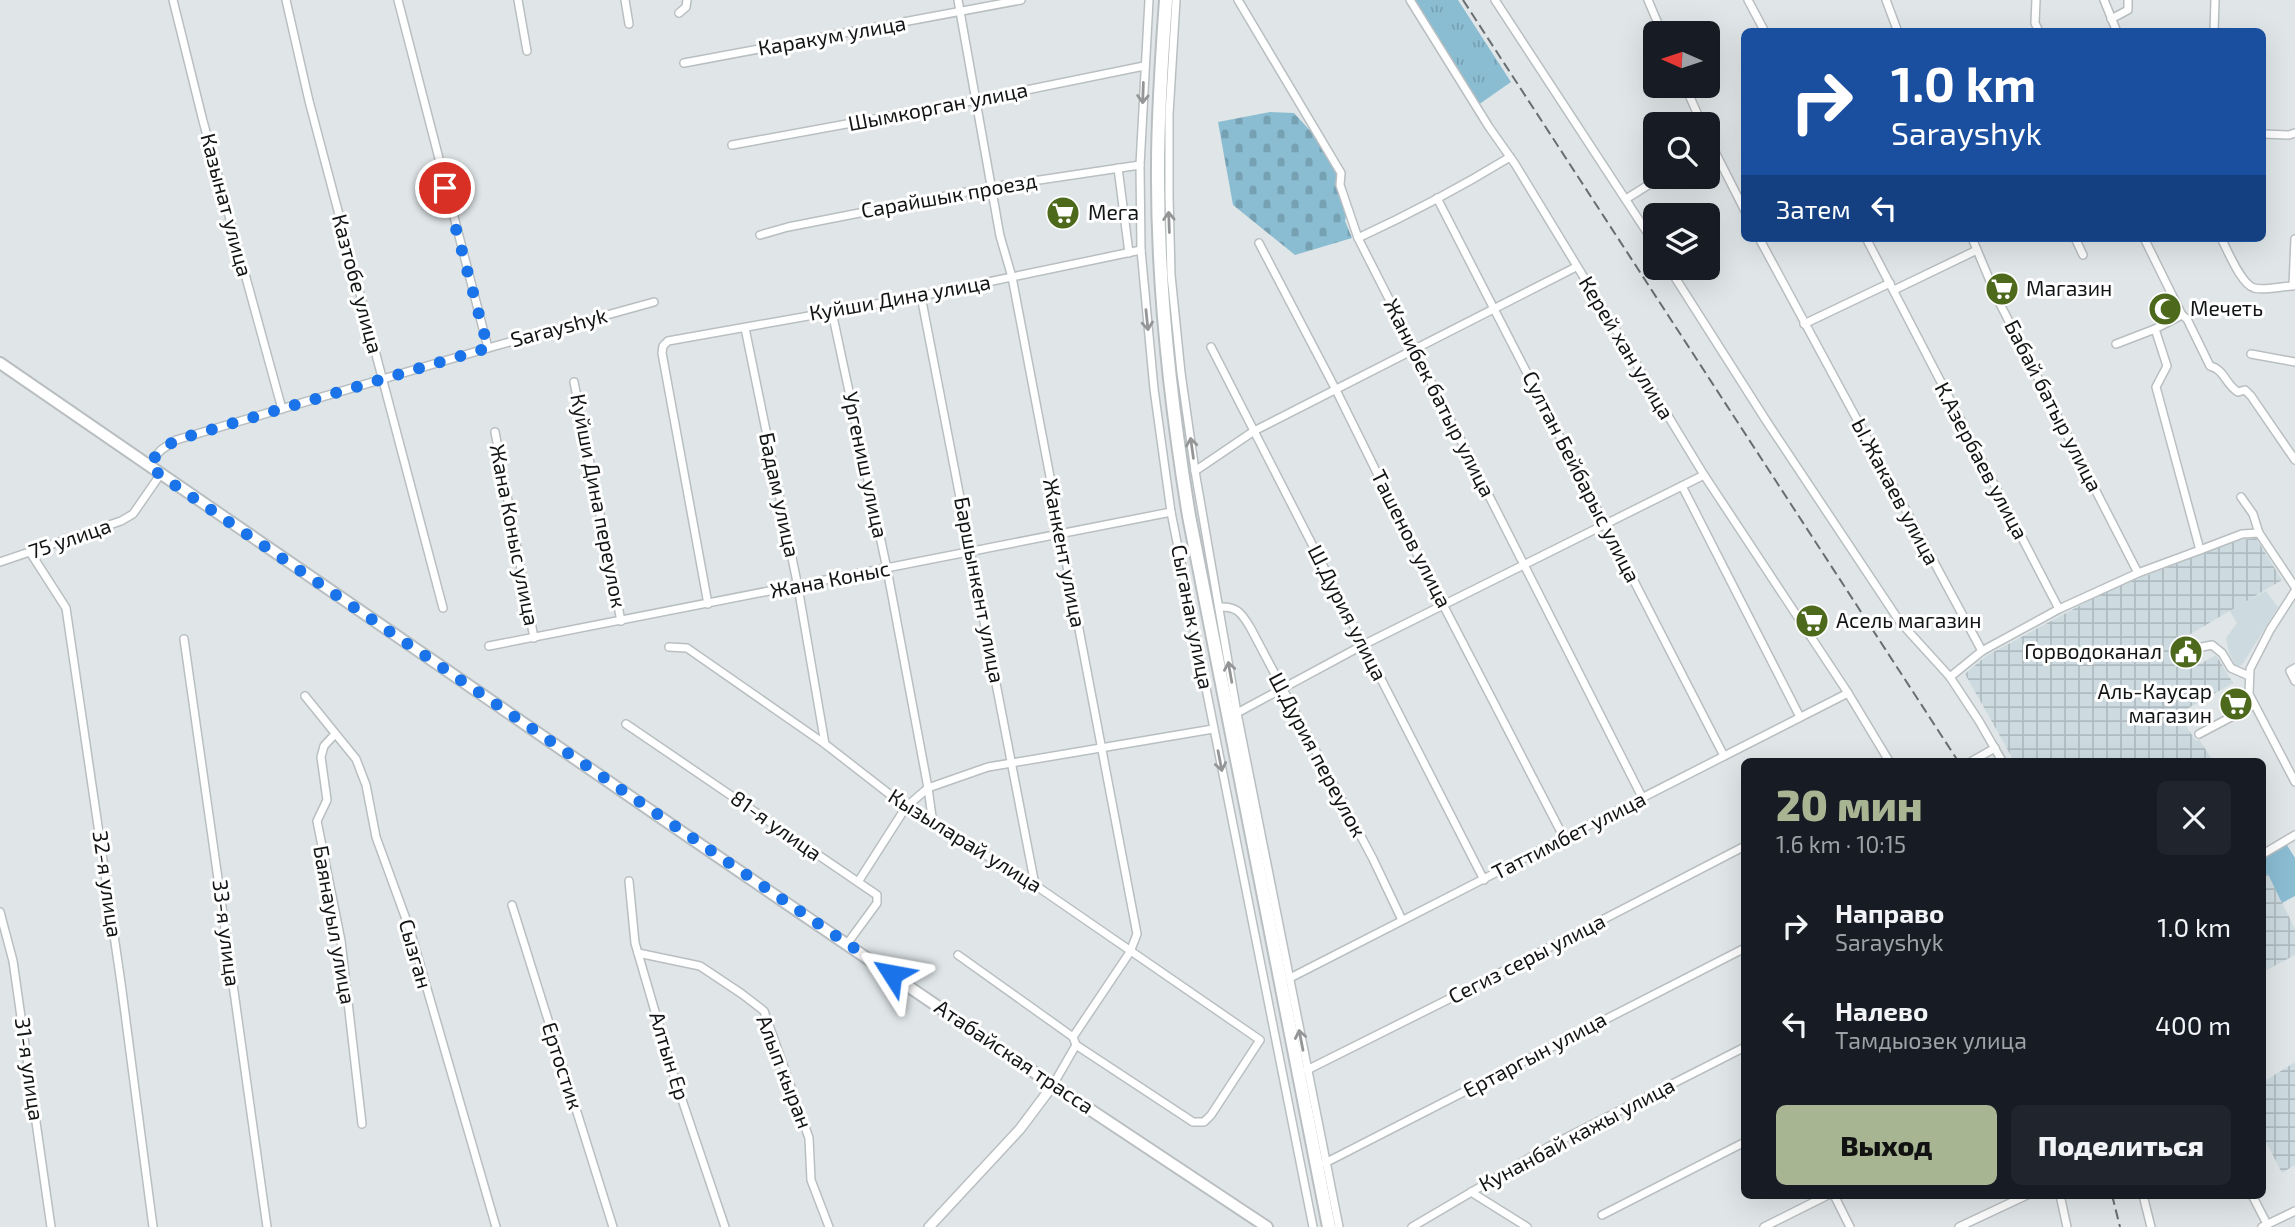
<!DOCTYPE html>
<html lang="ru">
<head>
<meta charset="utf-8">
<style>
	:root { --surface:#171b24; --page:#20242c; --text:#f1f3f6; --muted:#9ea1a6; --accent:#a7b593 }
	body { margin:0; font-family:"Exo 2",sans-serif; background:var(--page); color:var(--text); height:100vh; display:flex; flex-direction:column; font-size:26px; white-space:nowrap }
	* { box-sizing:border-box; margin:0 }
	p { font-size:23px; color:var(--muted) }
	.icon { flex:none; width:38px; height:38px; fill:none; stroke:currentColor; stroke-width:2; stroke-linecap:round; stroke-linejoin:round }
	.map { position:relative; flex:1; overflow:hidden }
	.side { position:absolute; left:1741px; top:758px; width:525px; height:441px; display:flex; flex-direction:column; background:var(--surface); border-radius:10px; box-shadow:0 7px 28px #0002 }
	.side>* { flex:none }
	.banner { position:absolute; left:1741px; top:28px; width:525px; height:214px; border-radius:10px; box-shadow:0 7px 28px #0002; background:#1a4fa0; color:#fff; overflow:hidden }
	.needle { width:46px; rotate:273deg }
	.controls { position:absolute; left:1643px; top:21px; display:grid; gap:14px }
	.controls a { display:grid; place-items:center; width:77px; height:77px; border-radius:10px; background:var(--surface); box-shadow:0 7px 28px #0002; font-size:35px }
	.pin { position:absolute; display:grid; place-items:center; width:60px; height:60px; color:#fff; margin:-30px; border:4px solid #fff; border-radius:50%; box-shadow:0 2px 7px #0007 }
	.me { position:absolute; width:77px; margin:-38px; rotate:304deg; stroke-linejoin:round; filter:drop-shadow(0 0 5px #0008) }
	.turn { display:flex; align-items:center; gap:24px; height:147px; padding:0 35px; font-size:32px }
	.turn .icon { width:91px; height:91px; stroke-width:2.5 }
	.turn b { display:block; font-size:49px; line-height:60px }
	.then { display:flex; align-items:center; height:66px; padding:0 35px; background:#0003; gap:14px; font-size:26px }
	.round { display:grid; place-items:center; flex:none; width:74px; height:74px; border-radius:10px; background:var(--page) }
	.overview { display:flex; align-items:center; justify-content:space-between; height:119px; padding:0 35px }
	h1 { font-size:42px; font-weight:800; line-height:52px; color:var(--accent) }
	.primary-button { display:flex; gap:14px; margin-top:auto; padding:14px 35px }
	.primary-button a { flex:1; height:80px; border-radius:10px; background:var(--accent); color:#111; font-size:28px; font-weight:800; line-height:80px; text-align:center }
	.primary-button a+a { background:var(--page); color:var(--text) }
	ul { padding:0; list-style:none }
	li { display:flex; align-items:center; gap:21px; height:98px; padding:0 35px }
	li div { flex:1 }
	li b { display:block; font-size:26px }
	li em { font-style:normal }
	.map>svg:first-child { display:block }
</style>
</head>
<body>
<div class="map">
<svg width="2295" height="1227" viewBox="0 0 2295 1227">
	<defs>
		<pattern id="industrial-grid" width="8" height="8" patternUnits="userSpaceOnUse" patternTransform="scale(1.75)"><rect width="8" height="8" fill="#cddbe1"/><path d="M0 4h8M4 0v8" fill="none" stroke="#afbbc0"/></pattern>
		<pattern id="cemetery-stones" width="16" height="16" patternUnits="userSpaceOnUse" patternTransform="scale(1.75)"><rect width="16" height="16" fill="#8abcd2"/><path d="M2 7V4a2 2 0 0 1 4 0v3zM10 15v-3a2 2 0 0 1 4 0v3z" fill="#76a1b3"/></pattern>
		<pattern id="park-tufts" width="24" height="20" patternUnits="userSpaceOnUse" patternTransform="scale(1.75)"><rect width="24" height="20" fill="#8abcd2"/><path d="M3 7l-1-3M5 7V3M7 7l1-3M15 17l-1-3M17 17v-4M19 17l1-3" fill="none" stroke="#76a1b3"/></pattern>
	</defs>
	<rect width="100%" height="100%" fill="#e0e6e8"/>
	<!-- built -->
	<path fill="#cddbe1" d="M2266,591l12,16 -36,58 -6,1 -7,-13 -3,-15 11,-15 -8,-13z"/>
	<!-- industrial -->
	<g fill="url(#industrial-grid)">
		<path d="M2256,538l26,42 -98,58 16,26 16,-9 17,28 -55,31 18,27 3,-2 14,22h-199l-49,-87 21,-18 123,-66 126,-49z"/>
		<path d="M2268,874l27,55v26l-32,17v-96z"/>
		<path d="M2295,1062v103l-13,8 -19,-37v-54z"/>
	</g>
	<!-- cemetery -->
	<path fill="url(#cemetery-stones)" d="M1270,112l24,1 21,23 22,38 1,11 9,25 -2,11 7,17 -57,17 -62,-50 -15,-83z"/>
	<!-- park -->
	<path fill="url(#park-tufts)" d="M1412,0h46l53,82 -33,23z"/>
	<!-- pitch -->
	<path fill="#8abcd2" d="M2287,845l8,13v38l-13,7 -14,-29 -5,2v-17z"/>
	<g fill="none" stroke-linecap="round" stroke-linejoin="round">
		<defs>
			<g id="minor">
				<path d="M173,0l30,121 79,288"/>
				<path d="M286,0l23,101 134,507"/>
				<path d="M398,0l90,348"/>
				<path d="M518,0l9,51"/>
				<path d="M625,0l4,24"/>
				<path d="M958,0l42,236 12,41 125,657 -7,18 -57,85 3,8 -23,40"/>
				<path d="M1149,0l-9,165 1,85 13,139 17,123 142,715"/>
				<path d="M1176,0l-7,114v82l2,79 10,98 14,98 42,242 102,514"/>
				<path d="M1238,0l103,173 -1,12 18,53 285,561"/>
				<path d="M1410,0l79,127 26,37 189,311 144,218 41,68"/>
				<path d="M1495,0l161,246"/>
				<path d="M1648,0l14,33"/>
				<path d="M1748,0l17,32"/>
				<path d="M1886,0l12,32"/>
				<path d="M2036,0l-1,23 4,9"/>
				<path d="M2104,0l13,32"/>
				<path d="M679,13l7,-6 1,-7"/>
				<path d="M2111,19l17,-9v-10"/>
				<path d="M2214,32l1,-32"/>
				<path d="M684,63l337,-63"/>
				<path d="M1685,86l17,38"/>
				<path d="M2263,134l26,1 6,-2"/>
				<path d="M1708,138l37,73"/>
				<path d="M732,145l245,-45 167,-34"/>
				<path d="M1118,168l11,85"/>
				<path d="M1437,198l287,558"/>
				<path d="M1626,199l35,-22"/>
				<path d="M760,235l28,-8 204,-40 148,-22"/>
				<path d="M1358,238c52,-24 103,-51 152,-81"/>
				<path d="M1759,238l223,413 -32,26"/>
				<path d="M1866,238l193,371"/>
				<path d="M1972,238l26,62 140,273"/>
				<path d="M2075,238l8,17"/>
				<path d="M2144,238l38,77 -27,14 12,37 -11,21 44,163 42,-16 17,-1 36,54"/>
				<path d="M2221,238c7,13 20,46 33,50 11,3 27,-2 39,-2l2,-47"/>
				<path d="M1259,243l77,147 89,180 138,266"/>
				<path d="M1669,268l98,154 133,200 50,55 29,44 23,40"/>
				<path d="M1894,290l83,-40"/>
				<path d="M921,296l114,589"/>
				<path d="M832,312l55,257 41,219 5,36"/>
				<path d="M2182,315l5,4 23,47c14,3 16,19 28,26l7,-2 6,6 44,64"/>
				<path d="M1804,324l86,-41"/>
				<path d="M745,328l53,259 27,157"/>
				<path d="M2116,344l39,-15"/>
				<path d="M1211,347l273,533"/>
				<path d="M2251,354l44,8"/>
				<path d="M574,382l47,239"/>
				<path d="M495,432l39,206"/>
				<path d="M149,464l12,-14 15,-10 312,-92 166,-46"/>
				<path d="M1195,471l59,-40 322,-164"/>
				<path d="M1682,486l118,231"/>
				<path d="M2241,497l12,17 6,19"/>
				<path d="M30,552l36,56 55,375 32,244"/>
				<path d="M0,562l121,-41 12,-7 27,-39"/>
				<path d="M2295,591l-25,39 -20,39 -1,25 46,88"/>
				<path d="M708,604l-46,-251 1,-7 5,-5 253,-45 220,-46"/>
				<path d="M1219,607c17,-1 22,5 31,20l123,232 29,61"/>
				<path d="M184,639c29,196 55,392 83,588"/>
				<path d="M489,646l682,-134"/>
				<path d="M669,647l18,1 138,96 81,63 129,78 225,155 -49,75 -7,7h-11l-117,-77"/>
				<path d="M2197,648l15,-3 10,8 9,15 18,8"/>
				<path d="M1982,651l77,-42 79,-36 62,-23"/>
				<path d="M2295,668l-5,3 5,10"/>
				<path d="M305,696l51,63 10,26 10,52 34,93 86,297"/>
				<path d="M1237,713l126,-68 341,-170"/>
				<path d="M626,724l251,171v8l-30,41"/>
				<path d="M335,734l-11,12 -3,11 6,43 -10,21 24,120 21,183"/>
				<path d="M2199,734l55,-29"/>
				<path d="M1972,761l23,-13"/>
				<path d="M2263,854l32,-19"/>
				<path d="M629,881l6,62 38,130 52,154"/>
				<path d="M858,882l48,-75 22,-19 60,-21 225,-38"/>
				<path d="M512,905l101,322"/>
				<path d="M0,912l13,49 38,266"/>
				<path d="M638,953l62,13 42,28 22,17 45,127 2,42 18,47"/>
				<path d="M958,955l115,82"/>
				<path d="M1290,978c185,-96 372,-190 558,-285"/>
				<path d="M1307,1070l160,-80 278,-144"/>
				<path d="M1325,1163l420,-215"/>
				<path d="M1471,1192l56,35"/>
				<path d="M1834,1195l16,32"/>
				<path d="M2060,1195l7,32"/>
				<path d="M2143,1195l8,32"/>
				<path d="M2252,1195l15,29"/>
				<path d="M1602,1215l143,-73"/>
				<path d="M1412,1227l136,-80 197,-100"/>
				<path d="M1764,1227l64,-32"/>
				<path d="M1959,1227l68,-32"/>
				<path d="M2262,1227l33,-16"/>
			</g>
			<path id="tertiary" d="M929,1227l91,-98 33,-44"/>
			<path id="secondary" d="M0,363l673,463 380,259 214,142"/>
			<path id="trunk" d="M1166,0c-4,55 -8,110 -8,165 -1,118 12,235 31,351l140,711"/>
		</defs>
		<!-- minor casing -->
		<use href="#minor" stroke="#b9bfc1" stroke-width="10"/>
		<!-- tertiary casing -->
		<use href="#tertiary" stroke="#b9bfc1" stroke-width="12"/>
		<!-- secondary casing -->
		<use href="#secondary" stroke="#b9bfc1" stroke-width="14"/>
		<!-- trunk casing -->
		<use href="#trunk" stroke="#b9bfc1" stroke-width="16"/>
		<!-- minor -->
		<use href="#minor" stroke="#fff" stroke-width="7"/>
		<!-- tertiary -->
		<use href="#tertiary" stroke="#fff" stroke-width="9"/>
		<!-- secondary -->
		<use href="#secondary" stroke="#fff" stroke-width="10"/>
		<!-- trunk -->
		<use href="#trunk" stroke="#fff" stroke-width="12"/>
		<!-- rail -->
		<g stroke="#696d6e" stroke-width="2" stroke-dasharray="10 5" stroke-linecap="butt">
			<path d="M1463,0l495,761"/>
			<path d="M2112,1195l8,32"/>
		</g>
	</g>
	<!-- one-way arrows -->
	<defs><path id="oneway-shaft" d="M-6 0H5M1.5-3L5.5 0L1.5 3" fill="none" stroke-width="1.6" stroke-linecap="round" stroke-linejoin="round" transform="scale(1.75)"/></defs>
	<g stroke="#949596">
		<use href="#oneway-shaft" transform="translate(1143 93) rotate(92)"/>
		<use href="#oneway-shaft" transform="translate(1169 222) rotate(-92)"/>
		<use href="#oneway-shaft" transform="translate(1147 320) rotate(84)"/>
		<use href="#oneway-shaft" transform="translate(1192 448) rotate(-98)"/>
		<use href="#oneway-shaft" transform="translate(1230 672) rotate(-100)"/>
		<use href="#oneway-shaft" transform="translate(1220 761) rotate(79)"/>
		<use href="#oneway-shaft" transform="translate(1301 1040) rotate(-101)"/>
	</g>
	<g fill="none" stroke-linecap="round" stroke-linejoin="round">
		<!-- route -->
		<path stroke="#1a73e8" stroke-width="12" stroke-dasharray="0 21.6" d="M445,188l43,160 -312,92 -15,10 -12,14 11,11 732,499"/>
	</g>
	<!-- icons -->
	<defs>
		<symbol id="supermarket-disc" viewBox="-11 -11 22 22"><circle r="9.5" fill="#4d691b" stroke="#fff"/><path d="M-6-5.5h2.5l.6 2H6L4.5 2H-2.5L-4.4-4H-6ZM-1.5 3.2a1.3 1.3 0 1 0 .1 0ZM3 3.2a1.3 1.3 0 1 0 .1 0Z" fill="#fff"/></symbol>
		<symbol id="mosque-disc" viewBox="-11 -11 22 22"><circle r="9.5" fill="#4d691b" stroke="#fff"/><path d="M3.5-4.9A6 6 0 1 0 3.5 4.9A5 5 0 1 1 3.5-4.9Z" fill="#fff"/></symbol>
		<symbol id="civic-disc" viewBox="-11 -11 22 22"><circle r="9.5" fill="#4d691b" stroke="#fff"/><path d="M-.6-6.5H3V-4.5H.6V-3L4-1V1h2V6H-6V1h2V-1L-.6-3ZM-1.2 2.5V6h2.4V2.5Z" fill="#fff"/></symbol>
	</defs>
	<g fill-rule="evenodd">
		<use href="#supermarket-disc" x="1044" y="194" width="38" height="38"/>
		<use href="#supermarket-disc" x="1983" y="270" width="38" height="38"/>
		<use href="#mosque-disc" x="2146" y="290" width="38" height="38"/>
		<use href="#supermarket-disc" x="1793" y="602" width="38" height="38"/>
		<use href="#civic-disc" x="2167" y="633" width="38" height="38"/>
		<use href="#supermarket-disc" x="2217" y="685" width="38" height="38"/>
	</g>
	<g text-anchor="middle" stroke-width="6" stroke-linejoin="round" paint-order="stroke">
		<!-- street labels -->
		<g font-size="21" fill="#121415" stroke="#fff">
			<text transform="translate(832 36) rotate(-10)" y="7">Каракум улица</text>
			<text transform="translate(938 107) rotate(-11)" y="7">Шымкорган улица</text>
			<text transform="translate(949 196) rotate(-10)" y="7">Сарайшык проезд</text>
			<text transform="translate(226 205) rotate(75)" y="7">Казынат улица</text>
			<text transform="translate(357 284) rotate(75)" y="7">Казтобе улица</text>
			<text transform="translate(900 298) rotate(-10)" y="7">Куйши Дина улица</text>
			<text transform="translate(559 328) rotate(-15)" y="7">Sarayshyk</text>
			<text transform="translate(1626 348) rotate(59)" y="7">Керей хан улица</text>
			<text transform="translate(1439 398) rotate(63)" y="7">Жанибек батыр улица</text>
			<text transform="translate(2053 406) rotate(63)" y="7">Бабай батыр улица</text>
			<text transform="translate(1981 461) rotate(62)" y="7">К.Азербаев улица</text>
			<text transform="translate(865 465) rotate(78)" y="7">Ургениш улица</text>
			<text transform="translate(1581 477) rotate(63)" y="7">Султан Бейбарыс улица</text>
			<text transform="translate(1895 492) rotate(62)" y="7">Ы.Жакаев улица</text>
			<text transform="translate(779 495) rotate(78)" y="7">Бадам улица</text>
			<text transform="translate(598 501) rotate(79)" y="7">Куйши Дина переулок</text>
			<text transform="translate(514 535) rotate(79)" y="7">Жана Коныс улица</text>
			<text transform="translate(70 539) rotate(-19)" y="7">75 улица</text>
			<text transform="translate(1411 539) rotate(63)" y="7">Ташенов улица</text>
			<text transform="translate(1064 553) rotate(79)" y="7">Жанкент улица</text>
			<text transform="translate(830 580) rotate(-11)" y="7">Жана Коныс</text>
			<text transform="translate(979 590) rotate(79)" y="7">Баршынкент улица</text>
			<text transform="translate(1347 613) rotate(63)" y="7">Ш.Дурия улица</text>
			<text transform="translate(1192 617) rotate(79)" y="7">Сыганак улица</text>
			<text transform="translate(1317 755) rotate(62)" y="7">Ш.Дурия переулок</text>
			<text transform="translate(776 826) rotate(35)" y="7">81-я улица</text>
			<text transform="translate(1569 836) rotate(-27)" y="7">Таттимбет улица</text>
			<text transform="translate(965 841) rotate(32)" y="7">Кызыларай улица</text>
			<text transform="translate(107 884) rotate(82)" y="7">32-я улица</text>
			<text transform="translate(334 925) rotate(80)" y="7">Баянауыл улица</text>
			<text transform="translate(226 933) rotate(83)" y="7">33-я улица</text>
			<text transform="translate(415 954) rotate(74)" y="7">Сызган</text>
			<text transform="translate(1527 959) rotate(-27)" y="7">Сегиз серы улица</text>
			<text transform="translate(1535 1055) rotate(-28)" y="7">Ертаргын улица</text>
			<text transform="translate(669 1056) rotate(73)" y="7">Алтын Ер</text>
			<text transform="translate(1014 1057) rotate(34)" y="7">Атабайская трасса</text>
			<text transform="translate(562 1066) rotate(72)" y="7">Ертостик</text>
			<text transform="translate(29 1069) rotate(82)" y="7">31-я улица</text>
			<text transform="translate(784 1072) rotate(69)" y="7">Алып кыран</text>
			<text transform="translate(1577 1135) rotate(-28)" y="7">Кунанбай кажы улица</text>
		</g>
		<!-- poi labels -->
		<g font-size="21" fill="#121415" stroke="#fff" text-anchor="start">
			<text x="1088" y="220">Мега</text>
			<text x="2026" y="296">Магазин</text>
			<text x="2190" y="316">Мечеть</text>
			<text x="1836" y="628">Асель магазин</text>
			<text x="2162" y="659" text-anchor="end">Горводоканал</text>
			<text x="2212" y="699" text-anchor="end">Аль-Каусар<tspan x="2212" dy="24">магазин</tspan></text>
		</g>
	</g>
</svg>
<div class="controls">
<a><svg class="needle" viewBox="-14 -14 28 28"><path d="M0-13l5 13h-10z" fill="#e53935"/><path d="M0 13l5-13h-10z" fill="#9ea1a6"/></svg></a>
<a><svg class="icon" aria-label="search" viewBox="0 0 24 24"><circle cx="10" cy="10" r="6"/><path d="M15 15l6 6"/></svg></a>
<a><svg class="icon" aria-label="layers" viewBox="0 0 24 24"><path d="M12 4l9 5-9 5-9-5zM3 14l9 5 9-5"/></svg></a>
</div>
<div class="pin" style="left:445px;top:188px;background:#d93025"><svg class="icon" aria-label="arrive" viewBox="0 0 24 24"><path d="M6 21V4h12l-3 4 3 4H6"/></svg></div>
<svg class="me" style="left:892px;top:974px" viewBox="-20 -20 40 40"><path d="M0-17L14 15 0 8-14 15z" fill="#1a73e8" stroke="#fff" stroke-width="4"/></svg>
<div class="banner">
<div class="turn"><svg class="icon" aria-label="right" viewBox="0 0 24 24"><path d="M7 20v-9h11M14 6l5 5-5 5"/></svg><div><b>1.0 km</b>Sarayshyk</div></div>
<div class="then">Затем<svg class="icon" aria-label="left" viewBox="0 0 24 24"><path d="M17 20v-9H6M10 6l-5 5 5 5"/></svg></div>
</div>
<section class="side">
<div class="overview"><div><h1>20 мин</h1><p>1.6 km · 10:15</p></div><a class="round"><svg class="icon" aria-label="close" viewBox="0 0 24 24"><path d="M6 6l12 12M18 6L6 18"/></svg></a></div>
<ul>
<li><svg class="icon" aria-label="right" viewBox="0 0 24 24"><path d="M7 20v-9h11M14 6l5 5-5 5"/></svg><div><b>Направо</b><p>Sarayshyk</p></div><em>1.0 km</em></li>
<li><svg class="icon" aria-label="left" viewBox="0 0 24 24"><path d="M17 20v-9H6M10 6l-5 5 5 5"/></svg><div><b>Налево</b><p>Тамдыозек улица</p></div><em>400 m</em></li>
</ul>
<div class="primary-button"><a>Выход</a><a>Поделиться</a></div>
</section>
</div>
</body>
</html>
